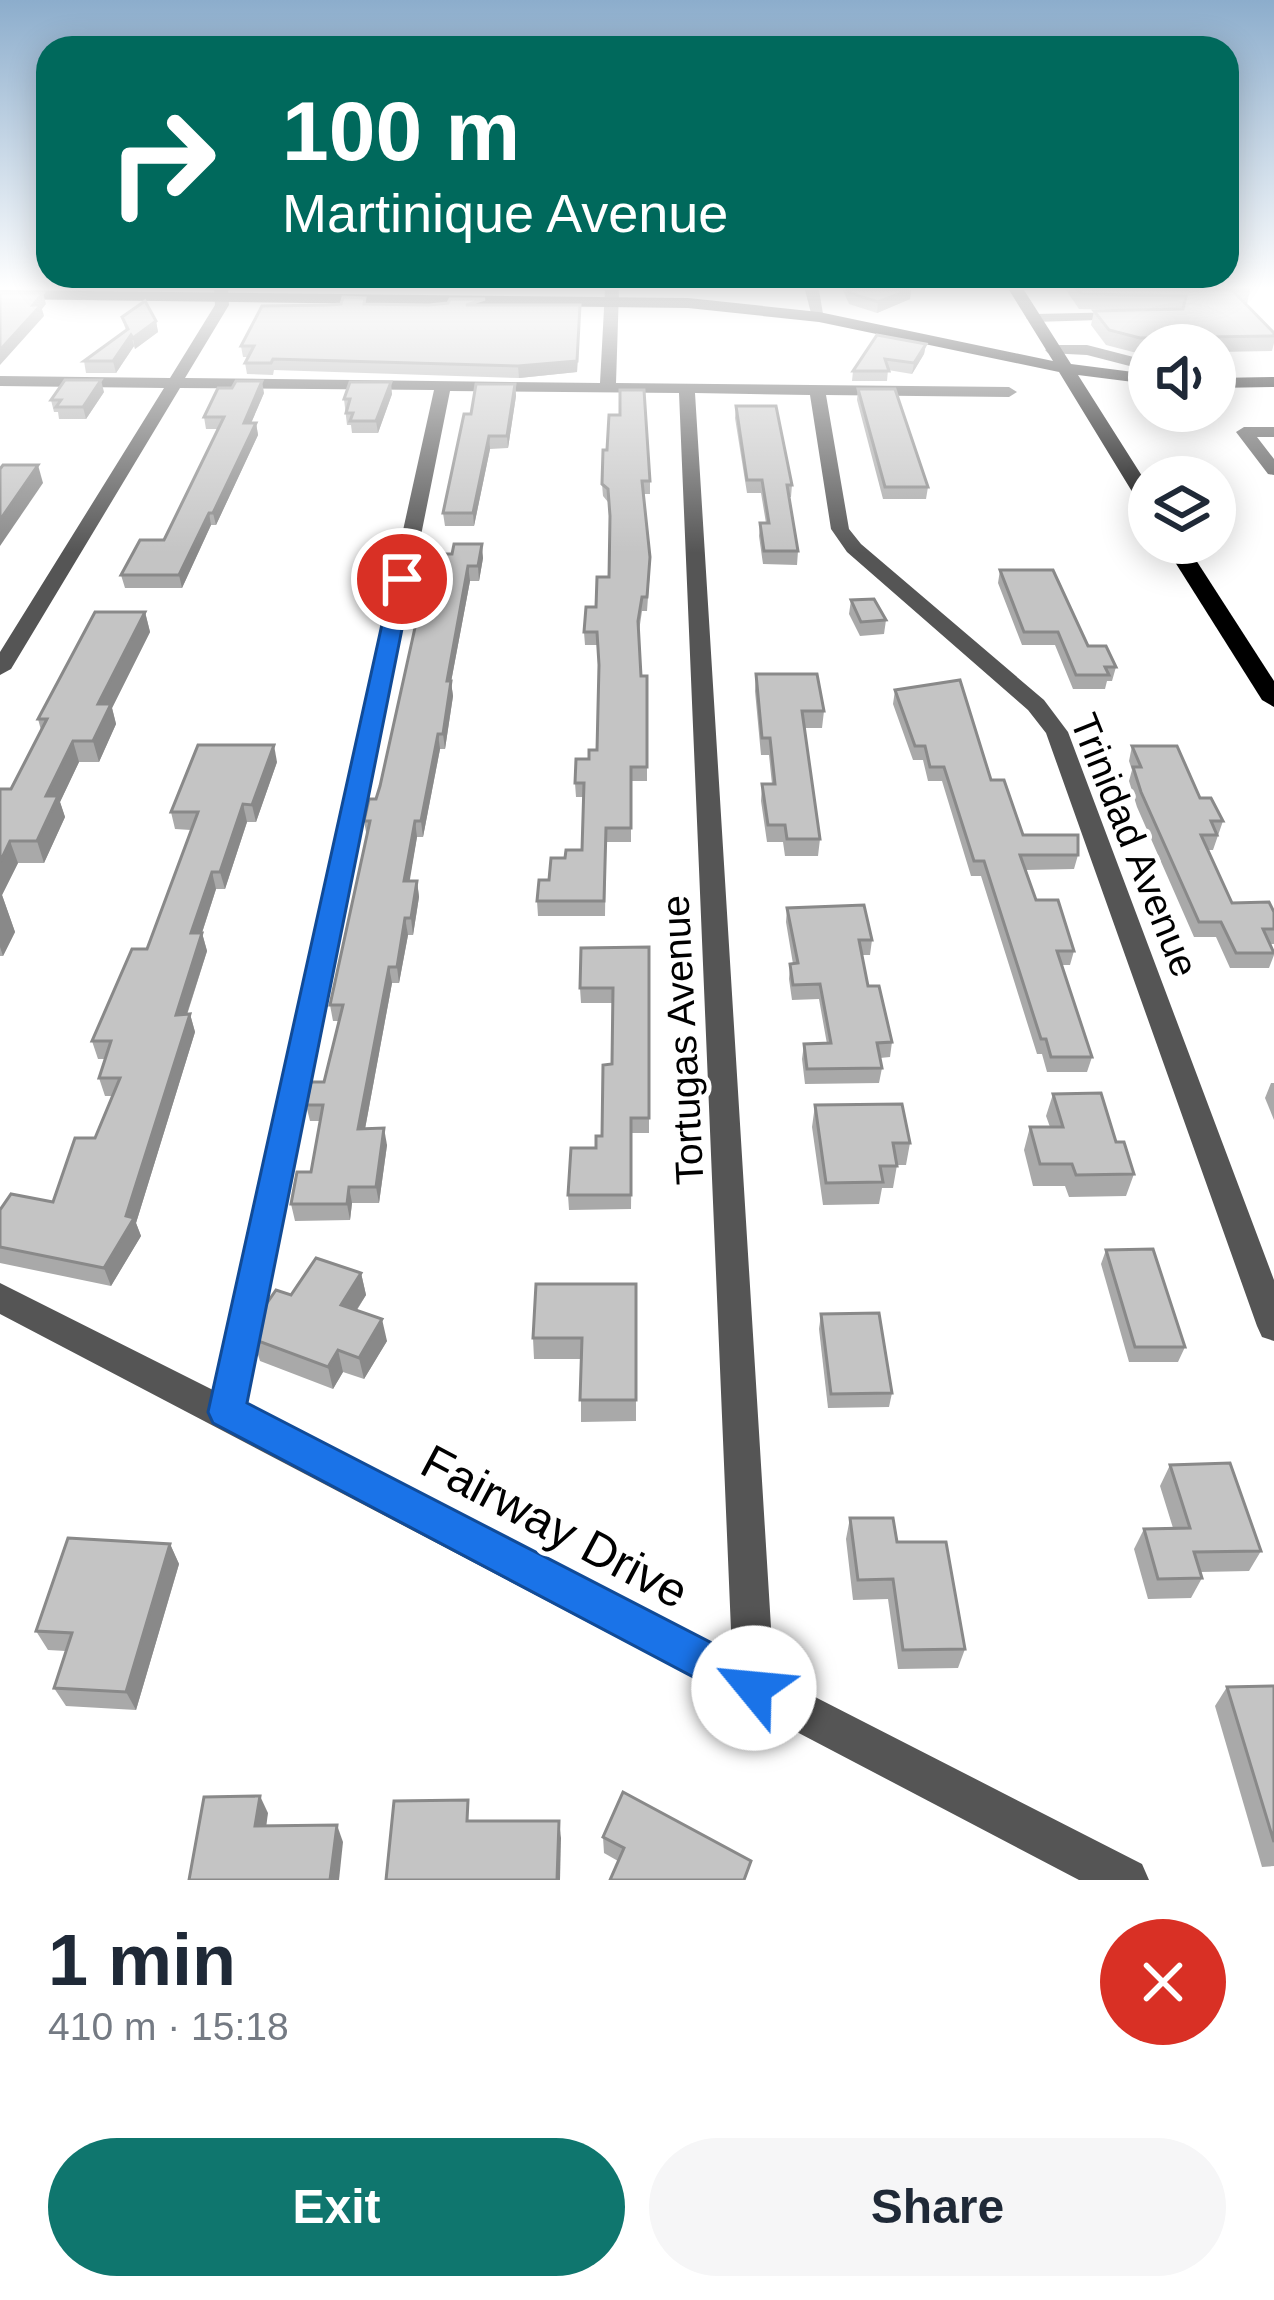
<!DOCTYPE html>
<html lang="en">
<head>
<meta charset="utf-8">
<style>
	:root { --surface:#fff; --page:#f6f6f7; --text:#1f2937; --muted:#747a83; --accent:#0f766e }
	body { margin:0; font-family:Helvetica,sans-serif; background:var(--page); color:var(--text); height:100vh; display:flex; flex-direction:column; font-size:45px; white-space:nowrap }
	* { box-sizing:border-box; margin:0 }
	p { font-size:39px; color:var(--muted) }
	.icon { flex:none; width:66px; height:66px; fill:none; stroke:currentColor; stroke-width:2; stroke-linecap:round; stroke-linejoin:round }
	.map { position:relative; height:1880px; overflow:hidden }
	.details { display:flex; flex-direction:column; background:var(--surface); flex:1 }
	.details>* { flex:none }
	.banner { position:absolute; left:36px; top:36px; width:1203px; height:252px; border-radius:36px; box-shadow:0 6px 30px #0003; background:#00695c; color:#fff; overflow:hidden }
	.tools { position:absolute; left:1128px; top:324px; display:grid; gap:24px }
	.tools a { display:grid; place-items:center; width:108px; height:108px; border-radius:50%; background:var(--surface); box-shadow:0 6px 30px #0003; font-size:60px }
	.pin { position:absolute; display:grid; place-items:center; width:102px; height:102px; color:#fff; margin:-51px; border:6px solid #fff; border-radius:50%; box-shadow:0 3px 12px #0007 }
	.me { position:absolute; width:132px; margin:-66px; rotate:298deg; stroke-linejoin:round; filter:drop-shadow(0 0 9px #0008) }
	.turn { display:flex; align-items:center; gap:42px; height:252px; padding:0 48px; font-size:54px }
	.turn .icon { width:156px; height:156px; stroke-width:2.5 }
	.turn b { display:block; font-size:84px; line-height:102px }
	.round { display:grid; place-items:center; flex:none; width:126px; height:126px; border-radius:63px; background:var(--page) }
	.headline { display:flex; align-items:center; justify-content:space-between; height:204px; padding:0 48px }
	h1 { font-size:72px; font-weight:800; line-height:90px }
	.action { display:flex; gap:24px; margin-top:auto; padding:24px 48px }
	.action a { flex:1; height:138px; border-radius:72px; background:var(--accent); color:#fff; font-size:48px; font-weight:800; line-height:138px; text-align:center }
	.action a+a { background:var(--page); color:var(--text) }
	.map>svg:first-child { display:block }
</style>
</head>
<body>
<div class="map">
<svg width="1274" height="1880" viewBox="0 0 1274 1880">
	<rect width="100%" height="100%" fill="#fff"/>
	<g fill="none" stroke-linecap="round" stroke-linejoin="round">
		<!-- minor -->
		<g fill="#555" fill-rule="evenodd">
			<path d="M214,290h14l1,15 -44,73 415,5 5,-93h14l-3,93 393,4 8,5 -8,5 -183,-2 23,134 12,15 183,156 24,32 206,548v61l-12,-4 -5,-11 -211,-593 -18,-23 -181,-158 -16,-23 -21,-134 -115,-2 79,1283 368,188 7,16h-70l-1079,-566v-31l213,107 221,-1000 -254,-2 -169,281 -11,6v-23l164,-264 -164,-2v-10l170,2 45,-73zM450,391l229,2 53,1261 -486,-248z"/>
			<path d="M805,290h14l5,30 -12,-3z"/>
			<path d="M1128,312l5,1v6l-100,3 -7,-4 7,-4z"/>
			<path d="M1053,345h34l62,16v10l-62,-16 -39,-2 -3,-3z"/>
			<path d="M1244,427h30v10h-17l17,22v16l-6,-1 -32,-42z"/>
		</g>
		<!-- major -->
		<g fill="#000" fill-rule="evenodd">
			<path d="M0,290l688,8 131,14 234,49 -44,-71h15l47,74 78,10v10l-71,-9 71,112v22l-10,-6 -80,-131 -240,-50 -131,-14 -688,-9z"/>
			<path d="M1274,377v10l-59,1v-10z"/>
			<path d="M1163,543h22l89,138v26l-12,-7z"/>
		</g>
	</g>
	<!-- wall -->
	<g fill="#a9a9a9">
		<path d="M843,290h68l-1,9 -33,14 -28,-9z"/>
		<path d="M1066,290h184l-3,14 27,29v10l-2,8 -57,1v-7h-66v8h-12l-31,-8 -15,-20 3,-14 50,-1 -65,-1z"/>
		<path d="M366,304l120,1 94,11 -3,56 -58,6 -245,-8 -1,5 -26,-1 -2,-11 3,-6h-5l-2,-11z"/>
		<path d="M122,317l34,4 2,11 -23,17 -1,-3 -18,27h-30l-2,-12 42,-30z"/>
		<path d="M926,344l-2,10 -12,20 -24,-4 -1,11h-35l1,-10z"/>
		<path d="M515,384l1,12 -8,52 -18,1 -16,77h-29l-2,-13 28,-99z"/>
		<path d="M858,389l70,98 -2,12h-43l-26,-99z"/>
		<path d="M104,392l-18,27h-27l-1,-7h-4l-3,-12z"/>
		<path d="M264,393l-13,30h5l2,12 -42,90h-5l-29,63h-57l-4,-13 43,-35 54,-111h-12l-2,-12z"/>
		<path d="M392,394l-14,39h-26l-1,-8h-4l-3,-26z"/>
		<path d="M736,406l56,79 -1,12h-2l9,54 -1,14 -34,-1 -4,-28 1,-13h6l-5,-30h-14l-12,-75z"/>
		<path d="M650,481v13h-7l7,76 -3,41h-5l-3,20 2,45h6v105h-16v61h-25l-1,74h-67l-1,-15 12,-21 16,-22 17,-8 2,-53h-8l-1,-14 14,-24 8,-9 2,-77 -2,-28h-12l-1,-13 25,-55 1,-53 -2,-22 -5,-6 -1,-12z"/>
		<path d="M437,554l46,4 -4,23h-9l-19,101 2,14 -8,53h-5l-17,88h-6l-8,44h8l2,16 -6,38h-5l-9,48h-7l-27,146 22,16 -8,58h-27l-2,17 -55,1 -4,-17 20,-32 9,-51h-10l-4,-16 18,-23 16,-61h-7l-3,-16 37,-168 -3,-16 12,-22 51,-185z"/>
		<path d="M1000,570l88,76 28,21 -4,14h-5l-2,8h-32l-18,-44h-33l-24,-62z"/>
		<path d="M851,600l35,20 -2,14 -24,2 -11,-22z"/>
		<path d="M145,612l5,20 -38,76 4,16 -17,38h-20l-19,40 5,15 -21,46h-26l-16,32 13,37 -12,24h-3v-167h11l30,-59 -3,-11z"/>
		<path d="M756,674l68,37 -2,17h-18l16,111 -2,17h-33l-2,-14h-16l-6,-41 1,-17h10l-3,-29h-8l-6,-64z"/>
		<path d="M895,690l96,90 32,55 55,20 -4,14 -49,1 11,30 38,51 -4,14h-9l31,92 -5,15h-40l-5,-18h-5l-56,-178h-10l-29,-95h-14l-5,-21h-10l-20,-56z"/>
		<path d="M1132,746l68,52 23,23 -10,29h-5l24,53 42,9v32h-3l3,11 -5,13h-39l-14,-31h-22l-57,-130 -8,-26 3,-11 -3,-9z"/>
		<path d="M277,762l-21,60h-9l-22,67h-9l-14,44 5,18 -20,64 3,-1 5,18 -59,191 5,13 -30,50 -111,-23v-53l53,-8 42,-64 17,-42h-7l-6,-18 6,-19h-7l-6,-18 55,-92 44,-119 -16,-1 -4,-17z"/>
		<path d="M787,908l85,32 -2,15h-9l7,31 24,56 -2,15 -10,1 2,10 -3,15 -74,1 -3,-25 2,-15h23l-8,-45 -27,1 -3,-21 1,-15h3l-7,-42z"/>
		<path d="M649,947v186h-17l-1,76 -62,1 -1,-15 34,-59 10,-72 1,-61h-32l-1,-15z"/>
		<path d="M1271,1083h3v37l-9,-22z"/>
		<path d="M1053,1094l63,48 18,32 -8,22 -57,1 -4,-11h-32l-9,-36 6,-23h20l-4,-11z"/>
		<path d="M815,1105l95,38 -4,22h-9l-4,23h-11l-3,16 -56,1 -11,-78z"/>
		<path d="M1106,1250l79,97 -7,15h-49l-28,-98z"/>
		<path d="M361,1273l5,22 -9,15 30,31 -23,38 -21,-7 -10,17 -73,-28 -7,-22 38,-44z"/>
		<path d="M636,1284v137l-55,1v-63h-47l-1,-21z"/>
		<path d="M821,1314l71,79 -3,14 -61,1 -9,-79z"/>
		<path d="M1170,1465l91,86 -12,20 -49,1 2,6 -11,20 -43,1 -14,-50 10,-20 29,-1 -13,-42z"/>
		<path d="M850,1518l47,24 68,107 -7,19 -60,1 -10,-70 -35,1 -7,-61z"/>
		<path d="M170,1544l9,20 -43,146 -70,-4 -12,-18 12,-37 -18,-1 -12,-19z"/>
		<path d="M1274,1686v180l-12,1 -47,-161 12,-19z"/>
		<path d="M603,1837l148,24h-133l-14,-8z"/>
	</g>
	<!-- shaded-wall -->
	<g fill="#898989">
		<path d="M911,290l-1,9 -33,14 1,-11z"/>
		<path d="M43,293l3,11 -4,5 2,7 -44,49v-15z"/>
		<path d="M580,316l-3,56 -58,6 -1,-12z"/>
		<path d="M156,321l2,11 -23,17 -2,-11z"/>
		<path d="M131,335l3,11 -18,27 -3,-12z"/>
		<path d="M926,344l-2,10 -12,20 2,-11z"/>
		<path d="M101,380l3,12 -18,27 -3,-12z"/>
		<path d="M262,381l2,12 -18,42 -2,-12z"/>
		<path d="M391,382l1,12 -14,39 -2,-12z"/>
		<path d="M515,384l1,12 -8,52 -1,-12z"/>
		<path d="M256,423l2,12 -42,90 -3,-12z"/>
		<path d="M489,436l1,13 -16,77 -1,-13z"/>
		<path d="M38,465l5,18 -43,63v-26z"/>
		<path d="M209,513l2,12 -29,63 -3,-13z"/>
		<path d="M482,544l1,14 -4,23 -1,-15z"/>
		<path d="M468,566l2,15 -19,101 2,14 -8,53 -2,-15 4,-53z"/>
		<path d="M145,612l5,20 -38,76 4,16 -17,38 -6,-21 5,-37z"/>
		<path d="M438,734l2,15 -17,88 -2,-16z"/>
		<path d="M73,741l6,21 -19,40 5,15 -21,46 -7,-22 9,-45z"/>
		<path d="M274,745l3,17 -21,60 -4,-17z"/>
		<path d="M243,804l4,18 -22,67 -5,-17z"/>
		<path d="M415,821l2,16 -10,60 -3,-16z"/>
		<path d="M10,841l8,22 -16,32 13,37 -12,24 -3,-9v-85z"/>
		<path d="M212,872l4,17 -20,62 -5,-18z"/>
		<path d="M417,881l2,16 -6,38 -2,-17z"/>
		<path d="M405,918l3,17 -9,48 -2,-16z"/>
		<path d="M202,933l5,18 -26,81 -5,-17z"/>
		<path d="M389,967l3,16 -30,162 -4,-16z"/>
		<path d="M190,1014l5,18 -59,191 5,13 -30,50 -7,-18 22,-52z"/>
		<path d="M384,1128l3,17 -8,58 -3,-16z"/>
		<path d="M349,1187l3,16 -2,17 -3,-16z"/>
		<path d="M361,1273l5,22 -20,31 -5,-21z"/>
		<path d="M382,1319l5,22 -23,38 -5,-21z"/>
		<path d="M338,1350l5,22 -10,17 -5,-22z"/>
		<path d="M170,1544l9,20 -43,146 -10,-18z"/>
		<path d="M260,1796l8,17 -4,30 -9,-17z"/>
		<path d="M559,1821l2,17 -1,42h-3z"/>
		<path d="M337,1825l6,17 -4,38h-9z"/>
	</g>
	<!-- building -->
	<g fill="#c4c4c4" stroke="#898989" stroke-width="3">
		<path d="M848,290h61l-31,12 -28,-9z"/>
		<path d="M1078,290h172h-18l42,43v3l-134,2 -31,-8 -15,-19 89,-2 3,-13 -104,-2z"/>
		<path d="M0,293h43l-10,12h8l-41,45z"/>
		<path d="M343,297l22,1 -1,6 65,1 19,-2 2,-4h35l-19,6h114l-3,56 -59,5 -245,-7 -2,4h-26l9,-17h-13l21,-40 66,-1 13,-1z"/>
		<path d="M145,301l11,20 -23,17 -2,-3 -18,26h-29l44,-32 -6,-12z"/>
		<path d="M877,335l49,9 -12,19 -29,-4 4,12h-36z"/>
		<path d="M65,380h36l-18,27h-27l5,-7h-10z"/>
		<path d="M236,381h26l-18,42h12l-43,90h-4l-30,62h-58l19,-35h24l60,-123h-20l14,-29h14z"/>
		<path d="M350,382h41l-15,39h-26l3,-8h-7l4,-14h-6z"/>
		<path d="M476,384h39l-8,52h-18l-16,77h-30l21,-99h7z"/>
		<path d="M858,389h37l33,98h-43z"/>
		<path d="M620,390h24l6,91h-8l8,76 -3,40h-5l-4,24 3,55h6v91h-16v61h-25l-2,73h-67l2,-21h10l2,-22h14l1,-8h16l2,-67h-9l1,-24h13v-9h8l2,-85 -2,-33h-13l2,-25h10l1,-30h12l1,-61 -2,-27 -6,-5 1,-34h4l2,-35h11z"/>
		<path d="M736,406h40l16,79h-5l11,66h-34l-4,-28h9l-7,-43h-15z"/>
		<path d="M3,465h35l-38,55v-51z"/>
		<path d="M454,544h28l-4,22h-10l-21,115h4l-8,53h-5l-17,87h-6l-11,60h13l-6,37h-6l-8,49h-8l-31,162 26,-1 -8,59h-27l-2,17h-56l6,-32h14l12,-67h-17l5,-23h13l19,-77h-13l40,-184h-6l5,-22h7l4,-13 38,-172h9l10,-60h15z"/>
		<path d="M1000,570h53l35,76h18l10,21h-11l4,8h-33l-18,-43h-34z"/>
		<path d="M874,599l12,21 -25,2 -10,-22z"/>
		<path d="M95,612h50l-47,92h13l-18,37h-20l-27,55h12l-21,45h-27l-10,21v-73h11l36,-70h-9z"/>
		<path d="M756,674h61l7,37h-22l18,128h-33l-2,-14h-17l-6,-41h13l-5,-46h-8z"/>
		<path d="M960,680l31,100h13l19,55h55v20h-58l16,45h22l16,51h-17l35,106h-41l-5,-18h-5l-57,-178h-10l-30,-94h-14l-5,-21h-10l-20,-56z"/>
		<path d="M198,745h76l-22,60 -9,-1 -23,68h-8l-21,61h11l-26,82 14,-1 -64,202 8,2 -30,50 -104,-21v-37l11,-16 42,8 22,-64h20l25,-60h-21l12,-37h-19l40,-92h15l51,-137h-27z"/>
		<path d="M1132,746h45l23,52h11l12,23h-12l6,14h-16l31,68 37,-1 5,10v17h-11l11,24h-38l-15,-31h-22l-58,-130 -8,-25h8z"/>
		<path d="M864,905l8,35h-13l9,46h11l13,56 -15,1 5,25 -75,1 -3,-25 27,-1 -11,-59 -27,1 -3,-21 8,-1 -11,-55z"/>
		<path d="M649,947v171h-18v77h-63l3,-47h25v-12h6l1,-71 9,-1 1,-76h-33l1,-40z"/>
		<path d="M1101,1093l15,49h8l10,32 -58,1 -4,-11h-32l-10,-37h33l-10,-33z"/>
		<path d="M902,1104l8,39h-17l4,23h-17l3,16 -57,1 -11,-78z"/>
		<path d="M1153,1249l32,98h-50l-29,-97z"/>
		<path d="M316,1258l45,15 -20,32 41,14 -23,39 -21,-8 -10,17 -75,-28 5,-23 18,-26 15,5z"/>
		<path d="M536,1284h100v116h-56l2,-62h-49z"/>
		<path d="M879,1313l13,80 -61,1 -10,-80z"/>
		<path d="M1230,1463l31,88 -67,1 8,26 -44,1 -14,-50 46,-1 -20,-63z"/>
		<path d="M850,1518h43l4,24h49l19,107 -62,1 -10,-71 -35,1z"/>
		<path d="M68,1538l102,6 -44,148 -72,-4 18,-55 -36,-2z"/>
		<path d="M1274,1686v156l-47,-155z"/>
		<path d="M623,1792l128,69 -7,19h-134l14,-32 -21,-11z"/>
		<path d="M260,1796l-5,30 82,-1 -7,55h-141l15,-83z"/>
		<path d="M468,1800l-1,21h92l-2,59h-171l8,-79z"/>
	</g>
	<!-- sky -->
	<linearGradient id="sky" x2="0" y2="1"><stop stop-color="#8cadcc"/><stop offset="0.52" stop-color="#fff"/><stop offset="1" stop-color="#fff" stop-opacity="0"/></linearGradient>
	<rect width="1274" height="553" fill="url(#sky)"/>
	<!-- route -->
	<path fill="#1a73e8" stroke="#114b97" stroke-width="3" d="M402,573l10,6 -165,824 523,270 6,15 -6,15 -16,6 -541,-286 -5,-11 184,-833z"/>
	<g text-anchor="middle" stroke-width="10" stroke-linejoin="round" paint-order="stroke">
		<!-- street labels -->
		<g font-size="39" fill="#000" stroke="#fff">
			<text transform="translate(1135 845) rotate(68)" y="14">Trinidad Avenue</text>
			<text transform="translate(682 1040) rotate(-93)" y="14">Tortugas Avenue</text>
		</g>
		<!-- near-street labels -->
		<g font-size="48" fill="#000" stroke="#fff">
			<text transform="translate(555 1526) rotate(28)" y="17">Fairway Drive</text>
		</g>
	</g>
</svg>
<div class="tools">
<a><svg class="icon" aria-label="sound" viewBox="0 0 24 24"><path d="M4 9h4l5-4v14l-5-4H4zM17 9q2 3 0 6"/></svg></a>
<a><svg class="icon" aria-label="layers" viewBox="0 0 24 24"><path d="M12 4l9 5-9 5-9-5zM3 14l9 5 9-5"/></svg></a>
</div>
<div class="pin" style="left:402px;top:579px;background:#d93025"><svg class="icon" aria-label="arrive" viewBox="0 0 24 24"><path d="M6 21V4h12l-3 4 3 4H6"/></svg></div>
<svg class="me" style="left:754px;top:1688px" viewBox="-20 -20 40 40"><circle r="19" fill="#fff"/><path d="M0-13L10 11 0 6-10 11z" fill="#1a73e8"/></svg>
<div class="banner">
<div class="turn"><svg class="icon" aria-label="right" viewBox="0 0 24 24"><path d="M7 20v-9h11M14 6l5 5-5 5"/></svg><div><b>100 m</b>Martinique Avenue</div></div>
</div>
</div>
<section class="details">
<div class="headline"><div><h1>1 min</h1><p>410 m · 15:18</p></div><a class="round" style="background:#d93025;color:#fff"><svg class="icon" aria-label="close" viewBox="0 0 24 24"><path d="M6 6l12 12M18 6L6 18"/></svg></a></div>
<div class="action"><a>Exit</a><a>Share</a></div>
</section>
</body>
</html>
